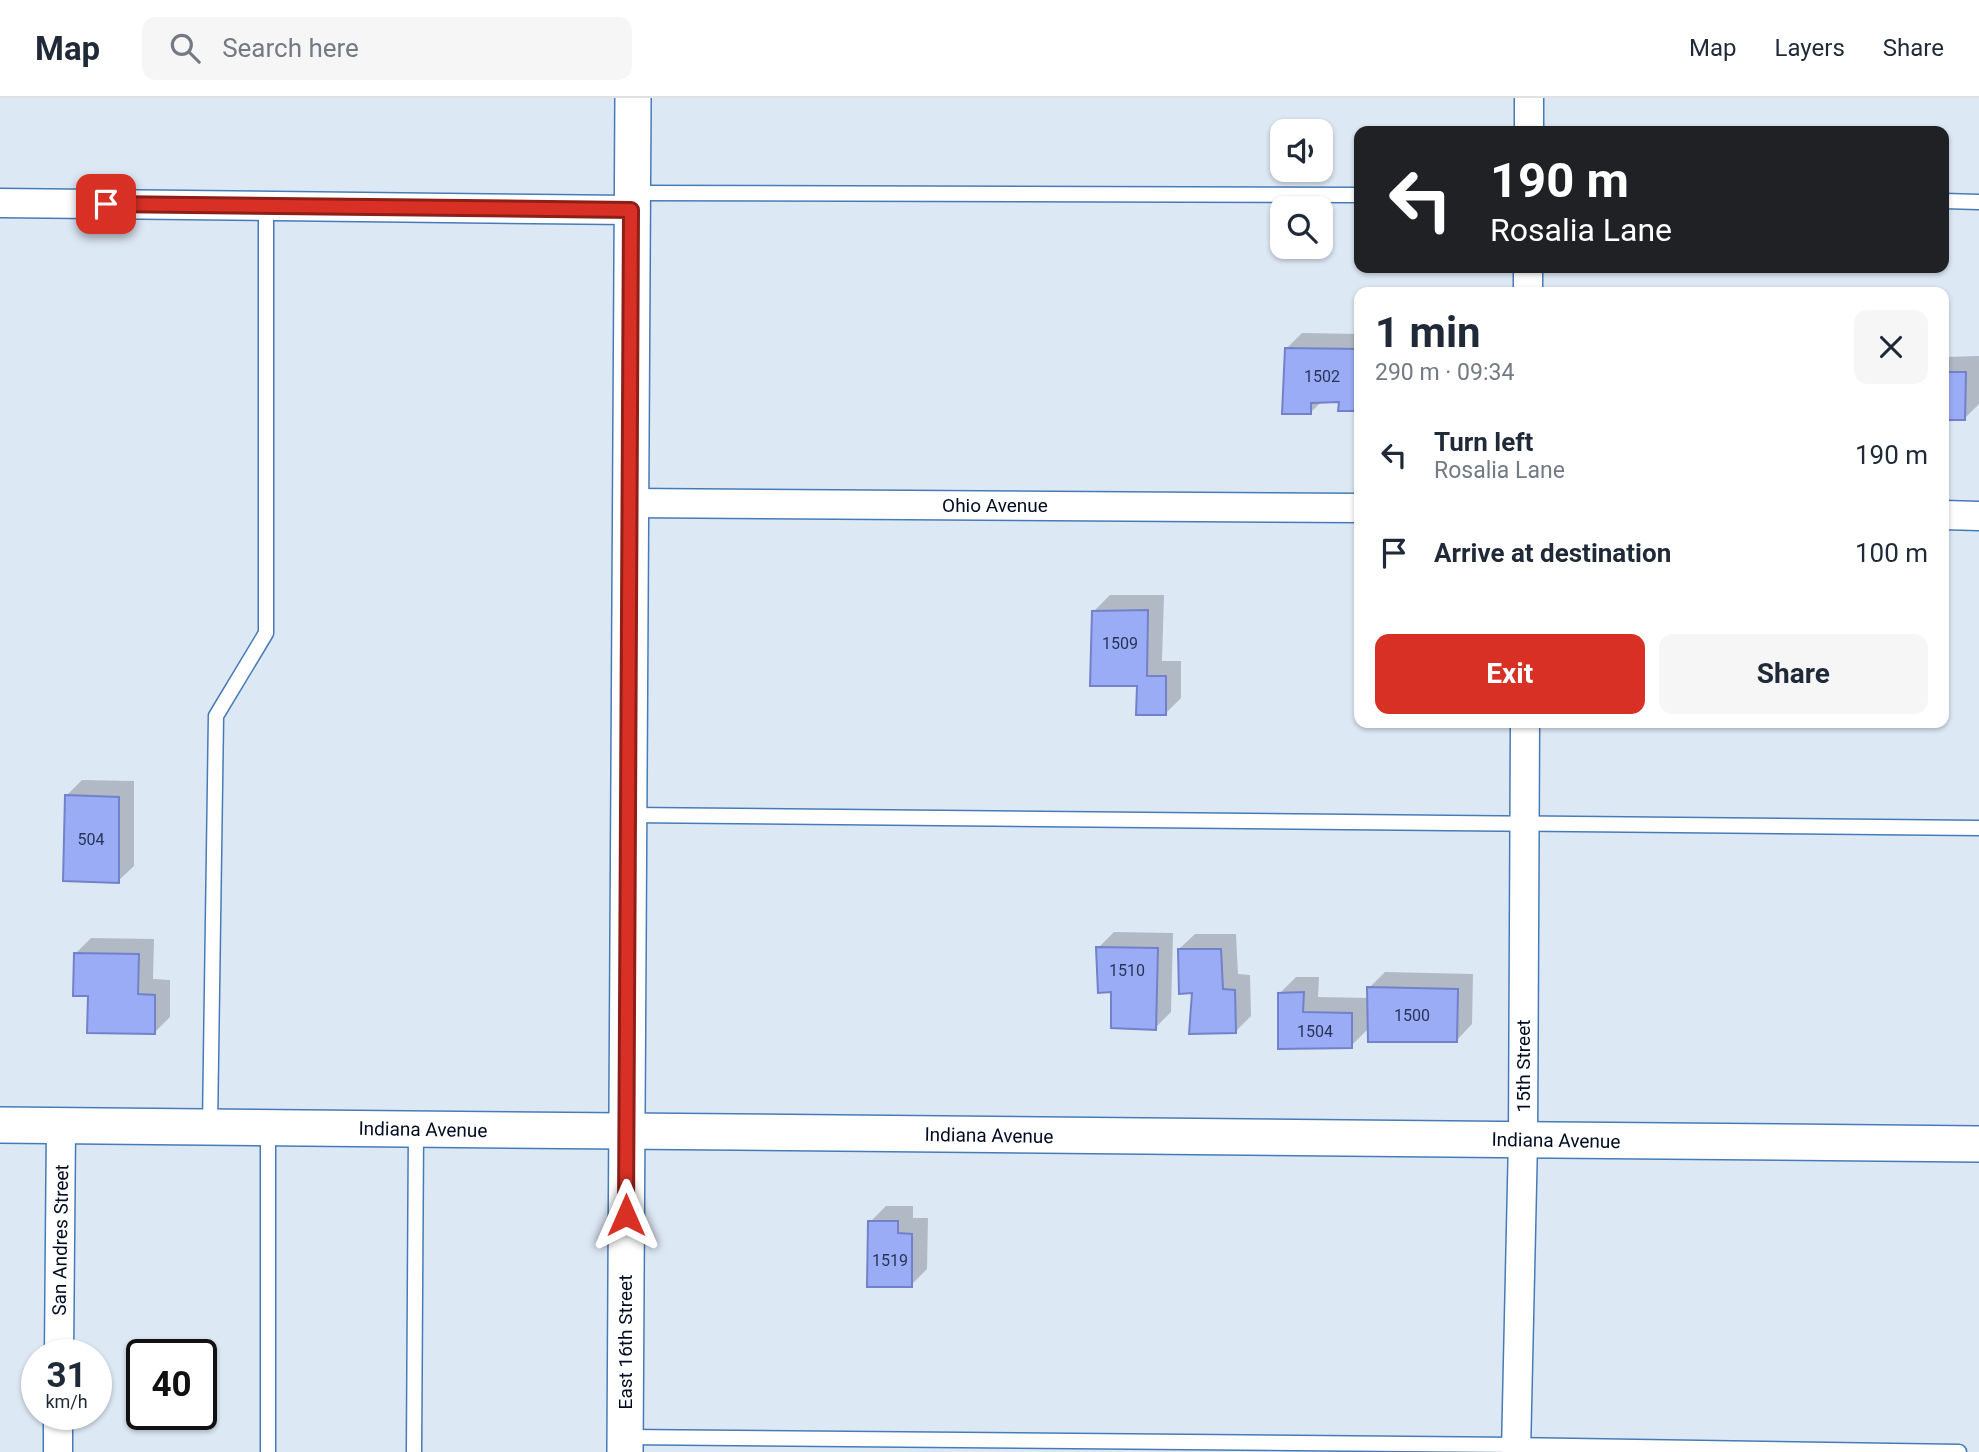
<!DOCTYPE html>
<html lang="en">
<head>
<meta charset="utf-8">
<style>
	:root { --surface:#fff; --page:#f6f6f7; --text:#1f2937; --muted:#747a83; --line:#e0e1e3; --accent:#d93025 }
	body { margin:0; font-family:Roboto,sans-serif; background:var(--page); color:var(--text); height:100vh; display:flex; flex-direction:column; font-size:26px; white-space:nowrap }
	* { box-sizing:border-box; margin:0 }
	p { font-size:23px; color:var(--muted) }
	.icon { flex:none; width:38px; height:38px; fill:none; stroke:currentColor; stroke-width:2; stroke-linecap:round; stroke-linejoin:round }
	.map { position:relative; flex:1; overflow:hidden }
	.panel { position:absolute; left:1354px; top:189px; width:595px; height:441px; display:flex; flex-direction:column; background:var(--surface); border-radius:14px; box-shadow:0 2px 5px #0004 }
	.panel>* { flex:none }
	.banner { position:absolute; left:1354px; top:28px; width:595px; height:147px; border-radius:14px; box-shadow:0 2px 5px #0004; background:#202124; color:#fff; overflow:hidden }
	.controls { position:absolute; left:1270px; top:21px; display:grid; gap:14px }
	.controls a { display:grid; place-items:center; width:63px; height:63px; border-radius:14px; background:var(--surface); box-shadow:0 2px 5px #0004; font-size:35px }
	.speed { position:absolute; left:21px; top:1241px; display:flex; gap:14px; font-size:35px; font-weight:700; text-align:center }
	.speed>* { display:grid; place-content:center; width:91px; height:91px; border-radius:50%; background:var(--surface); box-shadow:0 2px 5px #0004; line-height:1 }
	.speed small { font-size:18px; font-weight:400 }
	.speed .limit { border:4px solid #111; border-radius:10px; background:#fff; color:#111 }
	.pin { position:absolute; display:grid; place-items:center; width:60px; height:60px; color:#fff; margin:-30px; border-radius:14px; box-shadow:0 4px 10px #0006 }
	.me { position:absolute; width:77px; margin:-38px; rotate:0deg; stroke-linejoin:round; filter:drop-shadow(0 0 5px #0008) }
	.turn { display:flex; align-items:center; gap:24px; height:147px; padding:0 21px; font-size:32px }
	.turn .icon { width:91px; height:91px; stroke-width:2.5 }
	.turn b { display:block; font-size:49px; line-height:60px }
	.round { display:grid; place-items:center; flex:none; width:74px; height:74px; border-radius:14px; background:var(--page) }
	.head { display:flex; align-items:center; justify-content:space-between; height:119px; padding:0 21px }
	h1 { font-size:42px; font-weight:700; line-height:52px }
	.cta { display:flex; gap:14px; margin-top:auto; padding:14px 21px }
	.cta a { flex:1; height:80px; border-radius:14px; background:var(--accent); color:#fff; font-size:28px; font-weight:700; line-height:80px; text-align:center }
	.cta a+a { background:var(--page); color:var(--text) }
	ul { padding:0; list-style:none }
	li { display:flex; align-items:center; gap:21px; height:98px; padding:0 21px }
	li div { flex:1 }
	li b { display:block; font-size:26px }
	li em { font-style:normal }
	header { display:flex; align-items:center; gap:42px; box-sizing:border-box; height:98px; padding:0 35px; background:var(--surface); border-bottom:2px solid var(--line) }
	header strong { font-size:33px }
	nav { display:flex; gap:38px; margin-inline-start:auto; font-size:24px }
	.search { width:490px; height:63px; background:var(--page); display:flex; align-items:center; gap:18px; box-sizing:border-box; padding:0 24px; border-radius:14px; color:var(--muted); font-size:26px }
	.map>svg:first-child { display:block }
</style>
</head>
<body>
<header>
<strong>Map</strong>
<div class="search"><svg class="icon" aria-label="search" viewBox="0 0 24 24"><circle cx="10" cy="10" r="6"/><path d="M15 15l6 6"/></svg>Search here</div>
<nav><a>Map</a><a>Layers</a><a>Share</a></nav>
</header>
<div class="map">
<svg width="1979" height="1354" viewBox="0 0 1979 1354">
	<rect width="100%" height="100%" fill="#dde8f5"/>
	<!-- shadow -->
	<g fill="#0003">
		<path d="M1302,235l58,1v75l-19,-9 -19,1 -12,12 -24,-64z"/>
		<path d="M1979,258v48l-14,14h-21v-61z"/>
		<path d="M1110,497h54l-2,66h19v37l-16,16 -26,-29 -45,-74z"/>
		<path d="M82,682l52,1v85l-16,15 -52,-85z"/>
		<path d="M1114,834l59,1 -2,79 -16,16 -42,-38 -15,-42z"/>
		<path d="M1195,836h41l2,40 12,1 1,41 -16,16 -41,-41 -15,-42z"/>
		<path d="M91,840l63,1 -1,40 17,1v37l-16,16 -64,-39 -14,-41z"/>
		<path d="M1385,874l88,2 -1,50 -15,16 -88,-12 -18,18 -71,1v-54l16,-16h23l-1,20 51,1v-10z"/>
		<path d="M886,1108h27v12h15l-1,51 -16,16 -41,-63z"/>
	</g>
	<!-- building -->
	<g fill="#9bacf7" stroke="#7281c9" stroke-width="2">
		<path d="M1285,250l75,1v62h-22l1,-9 -28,1v11h-29z"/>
		<path d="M1944,274h22l-1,48h-21z"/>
		<path d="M1148,512l-1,66h19v39h-30l1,-29h-47l2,-75z"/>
		<path d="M65,697l54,2v86l-56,-2z"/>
		<path d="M1096,849l62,1 -2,82 -45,-2v-36l-13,1z"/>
		<path d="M1178,851h43l2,40 12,1 1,43 -47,1 3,-41 -13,1z"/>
		<path d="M74,855l65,1 -1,40 17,1v39l-68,-1 1,-37h-15z"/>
		<path d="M1367,889l91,2 -1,53h-89z"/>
		<path d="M1304,894l-1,20 49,1v35l-74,1v-56z"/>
		<path d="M868,1123h30v12l14,1v53h-45z"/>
	</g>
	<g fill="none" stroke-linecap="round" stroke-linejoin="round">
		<defs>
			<g id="service">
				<path d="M632,95l728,2"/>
				<path d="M1944,103l35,1"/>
				<path d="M629,717l1350,13"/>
				<path d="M210,1028l6,-410 50,-83v-427"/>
				<path d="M268,1030v324"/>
				<path d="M625,1339l891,8 443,7"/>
				<path d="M414,1354l2,-323"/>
			</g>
			<g id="minor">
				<path d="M1529,33v-33"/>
				<path d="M0,105l631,7"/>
				<path d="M1528,194v-24"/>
				<path d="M631,405l729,5"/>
				<path d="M1944,417l35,1"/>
				<path d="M59,1256l2,-228"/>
				<path d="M58,1354v-38"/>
				<path d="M1516,1354l7,-312 2,-417"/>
			</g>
			<g id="tertiary">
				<path d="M0,1027l1979,19"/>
				<path d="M625,1354l8,-1354"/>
			</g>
		</defs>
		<!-- service casing -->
		<use href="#service" stroke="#477bb8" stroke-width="17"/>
		<!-- minor casing -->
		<use href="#minor" stroke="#477bb8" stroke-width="31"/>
		<!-- tertiary casing -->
		<use href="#tertiary" stroke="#477bb8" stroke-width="38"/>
		<!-- service -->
		<use href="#service" stroke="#fff" stroke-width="14"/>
		<!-- minor -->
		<use href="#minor" stroke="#fff" stroke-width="28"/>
		<!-- tertiary -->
		<use href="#tertiary" stroke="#fff" stroke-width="35"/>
	</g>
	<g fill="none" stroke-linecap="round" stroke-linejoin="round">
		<defs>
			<path id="route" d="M106,106l525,6 -5,1005"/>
		</defs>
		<!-- route casing -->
		<use href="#route" stroke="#8d1f18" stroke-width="18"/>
		<!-- route -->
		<use href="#route" stroke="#d93025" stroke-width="12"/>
	</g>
	<g text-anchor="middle" stroke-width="5" stroke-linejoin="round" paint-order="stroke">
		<!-- number labels -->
		<g font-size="16" fill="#273457">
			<text x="1322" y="284">1502</text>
			<text x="1120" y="551">1509</text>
			<text x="91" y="747">504</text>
			<text x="1127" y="878">1510</text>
			<text x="1412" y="923">1500</text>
			<text x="1315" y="939">1504</text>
			<text x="890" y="1168">1519</text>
		</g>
		<!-- street labels -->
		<g font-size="19" fill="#000c22" stroke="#fff">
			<text x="995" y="414">Ohio Avenue</text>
			<text transform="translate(1523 968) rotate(-90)" y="7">15th Street</text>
			<text transform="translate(423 1031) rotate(1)" y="7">Indiana Avenue</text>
			<text transform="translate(989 1037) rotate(1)" y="7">Indiana Avenue</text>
			<text transform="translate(1556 1042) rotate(1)" y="7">Indiana Avenue</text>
			<text transform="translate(60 1142) rotate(-89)" y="7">San Andres Street</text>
			<text transform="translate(625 1244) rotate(-90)" y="7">East 16th Street</text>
		</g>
	</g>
</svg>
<div class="controls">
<a><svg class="icon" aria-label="sound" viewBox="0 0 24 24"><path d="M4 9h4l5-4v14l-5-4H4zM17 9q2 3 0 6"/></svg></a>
<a><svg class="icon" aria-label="search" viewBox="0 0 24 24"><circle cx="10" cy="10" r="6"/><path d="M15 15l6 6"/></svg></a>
</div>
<div class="speed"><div>31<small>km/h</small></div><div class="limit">40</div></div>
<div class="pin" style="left:106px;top:106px;background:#d93025"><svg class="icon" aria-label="arrive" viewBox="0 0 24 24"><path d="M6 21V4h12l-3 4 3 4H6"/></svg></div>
<svg class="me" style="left:626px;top:1117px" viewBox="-20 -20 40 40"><path d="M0-17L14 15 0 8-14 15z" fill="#d93025" stroke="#fff" stroke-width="4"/></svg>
<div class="banner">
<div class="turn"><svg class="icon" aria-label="left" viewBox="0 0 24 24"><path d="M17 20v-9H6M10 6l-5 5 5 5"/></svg><div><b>190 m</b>Rosalia Lane</div></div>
</div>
<section class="panel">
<div class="head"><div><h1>1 min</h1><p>290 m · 09:34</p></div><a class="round"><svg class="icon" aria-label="close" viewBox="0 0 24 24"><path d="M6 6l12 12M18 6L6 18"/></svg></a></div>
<ul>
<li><svg class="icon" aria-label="left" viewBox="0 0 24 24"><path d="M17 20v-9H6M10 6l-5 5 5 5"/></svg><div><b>Turn left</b><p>Rosalia Lane</p></div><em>190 m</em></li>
<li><svg class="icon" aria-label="arrive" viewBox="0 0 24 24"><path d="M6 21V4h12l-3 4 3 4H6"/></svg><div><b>Arrive at destination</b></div><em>100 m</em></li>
</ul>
<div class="cta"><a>Exit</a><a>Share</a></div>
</section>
</div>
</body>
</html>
